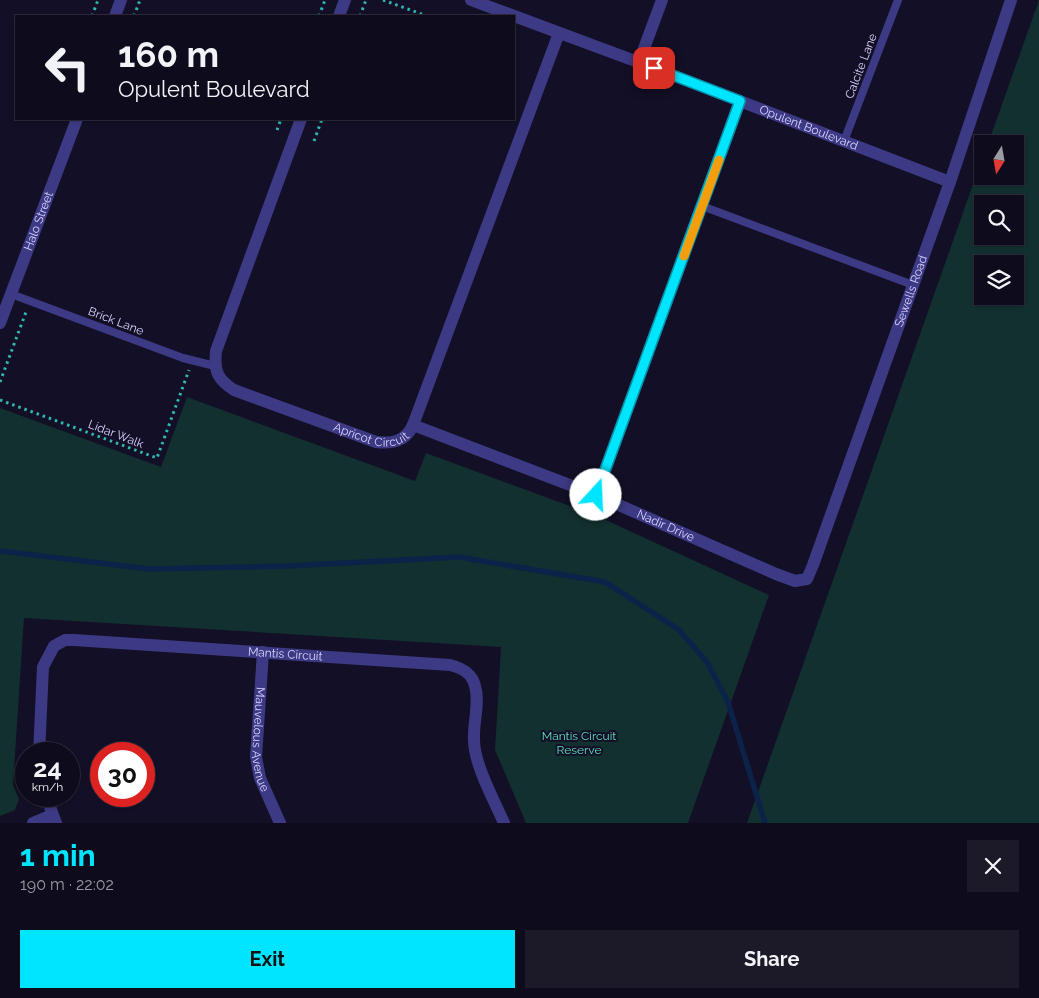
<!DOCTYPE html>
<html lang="en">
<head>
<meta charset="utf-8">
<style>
	:root { --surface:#0e0b1c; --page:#1c1929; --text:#f1f3f6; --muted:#9b9ba3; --line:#2e2b3b; --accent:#00e5ff }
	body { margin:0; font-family:Raleway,sans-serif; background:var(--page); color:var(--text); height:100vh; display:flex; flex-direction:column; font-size:19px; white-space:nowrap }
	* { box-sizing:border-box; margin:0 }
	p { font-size:16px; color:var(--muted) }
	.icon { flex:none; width:28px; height:28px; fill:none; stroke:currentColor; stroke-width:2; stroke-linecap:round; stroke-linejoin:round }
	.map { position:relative; height:823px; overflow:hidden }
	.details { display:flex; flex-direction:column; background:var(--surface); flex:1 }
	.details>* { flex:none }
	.banner { position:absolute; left:15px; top:15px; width:500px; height:105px; border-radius:0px; box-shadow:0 1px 4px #0004,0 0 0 1px var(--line); background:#0e0b1c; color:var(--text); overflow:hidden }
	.needle { width:32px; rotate:191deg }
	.buttons { position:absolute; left:974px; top:135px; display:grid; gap:10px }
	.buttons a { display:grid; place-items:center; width:50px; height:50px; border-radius:0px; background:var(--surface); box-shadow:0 1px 4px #0004,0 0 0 1px var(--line); font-size:25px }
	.speed { position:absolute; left:15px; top:742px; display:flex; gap:10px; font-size:25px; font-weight:700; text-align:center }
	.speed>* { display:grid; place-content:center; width:65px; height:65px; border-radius:50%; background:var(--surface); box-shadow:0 1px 4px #0004,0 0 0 1px var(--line); line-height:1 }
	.speed small { font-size:12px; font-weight:400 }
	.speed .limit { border:8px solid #d22; background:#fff; color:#111 }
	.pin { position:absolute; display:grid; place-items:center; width:42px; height:42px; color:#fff; margin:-21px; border-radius:10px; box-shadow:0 2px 8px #0006 }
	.me { position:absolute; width:55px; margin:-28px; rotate:20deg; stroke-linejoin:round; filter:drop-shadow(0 0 4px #0008) }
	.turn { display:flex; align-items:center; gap:18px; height:105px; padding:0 20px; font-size:22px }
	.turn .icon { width:65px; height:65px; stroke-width:2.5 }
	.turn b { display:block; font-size:35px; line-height:42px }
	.round { display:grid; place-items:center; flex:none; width:52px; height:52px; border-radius:0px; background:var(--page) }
	.summary { display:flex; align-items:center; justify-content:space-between; height:85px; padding:0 20px }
	h1 { font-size:30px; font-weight:700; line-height:38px; color:var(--accent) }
	.cta { display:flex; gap:10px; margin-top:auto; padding:10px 20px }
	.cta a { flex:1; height:58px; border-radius:0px; background:var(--accent); color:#111; font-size:20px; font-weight:700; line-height:58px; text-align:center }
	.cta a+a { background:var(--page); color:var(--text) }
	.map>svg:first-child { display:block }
</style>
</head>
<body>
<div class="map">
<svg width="1039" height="823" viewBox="0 0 1039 823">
	<rect width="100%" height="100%" fill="#130f26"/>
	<!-- green -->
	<g fill="#12302f" fill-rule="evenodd">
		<path d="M1039,0v823h-292l235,-664v17h33v-32h-27zM982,204h33v32h-33zM982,264h33v32h-33z"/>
		<path d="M187,397l228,84 11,-28 171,63 172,79 -81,228h-162l-31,-73 6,-103 -477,-29 -11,167 6,14 -4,11 -15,6v-408l161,59z"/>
	</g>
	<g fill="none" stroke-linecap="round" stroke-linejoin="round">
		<!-- stream -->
		<path stroke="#0c2248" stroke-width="5.5" d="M0,551l150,18 137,-3 172,-9 146,25 73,47 29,33 21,40 37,121"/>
		<!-- path -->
		<g stroke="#2fb8b0" stroke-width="3" stroke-dasharray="2.5 4" stroke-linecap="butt">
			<path d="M383,0l44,16"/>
			<path d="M92,16l6,-16"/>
			<path d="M134,16l6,-16"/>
			<path d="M319,16l6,-16"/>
			<path d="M360,16l6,-16"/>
			<path d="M277,130l4,-11"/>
			<path d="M314,141l8,-22"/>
			<path d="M0,382l26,-70"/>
			<path d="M0,400l157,58 32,-88"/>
		</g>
		<!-- service -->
		<g stroke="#3d3a85" stroke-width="8">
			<path d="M844,141l54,-141"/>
			<path d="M702,206l211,79"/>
			<path d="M11,294l172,64 32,8"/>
		</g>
		<!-- minor -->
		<g stroke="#3d3a85" stroke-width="12">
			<path id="s1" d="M471,0l183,68 296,114"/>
			<path d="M115,16l6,-16"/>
			<path d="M339,16l6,-16"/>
			<path d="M639,62l23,-62"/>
			<path id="s2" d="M301,119l-85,232c-2,20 1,28 18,39l142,52c17,2 30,-1 37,-17l146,-392"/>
			<path id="s3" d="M0,323l77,-204"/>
			<path id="s4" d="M413,425l183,70 180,79 19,7 12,-2 6,-14 137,-383 61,-182"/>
			<path d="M596,495l144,-394"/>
			<path id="s5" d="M263,652l-7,105 4,21 20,45"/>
			<path id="s6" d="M39,754l4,-87 11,-21 11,-6h9l376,25c12,3 22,8 25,21 5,16 -2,37 -1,54 0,24 20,60 30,83"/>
			<path d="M46,796l10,27"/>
			<path d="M33,823l19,-8"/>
		</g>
	</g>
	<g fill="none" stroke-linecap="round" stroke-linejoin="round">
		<defs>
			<path id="route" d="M596,495l144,-394 -86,-33"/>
		</defs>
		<!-- route casing -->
		<use href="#route" stroke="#0095a6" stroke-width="12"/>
		<!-- route -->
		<use href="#route" stroke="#00e5ff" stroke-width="9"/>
		<!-- slow -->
		<path stroke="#f59e0b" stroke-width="9" d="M684,256l35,-96"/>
	</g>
	<g text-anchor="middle" stroke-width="4" stroke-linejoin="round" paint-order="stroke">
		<!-- street labels -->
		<g font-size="12" fill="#d9d4ff" stroke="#130f26">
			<text transform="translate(861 66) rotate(-69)" y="4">Calcite Lane</text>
			<text dy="4" stroke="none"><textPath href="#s1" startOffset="361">Opulent Boulevard</textPath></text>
			<text dy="4" stroke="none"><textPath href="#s3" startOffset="109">Halo Street</textPath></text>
			<text dy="4" stroke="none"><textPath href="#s4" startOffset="731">Sewells Road</textPath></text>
			<text transform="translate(116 321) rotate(21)" y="4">Brick Lane</text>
			<text dy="4" stroke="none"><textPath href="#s2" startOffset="439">Apricot Circuit</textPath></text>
			<text transform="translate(116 434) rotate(21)" y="4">Lidar Walk</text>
			<text dy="4" stroke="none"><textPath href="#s4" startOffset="272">Nadir Drive</textPath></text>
			<text dy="4" stroke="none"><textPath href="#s6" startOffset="344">Mantis Circuit</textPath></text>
			<text dy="4" stroke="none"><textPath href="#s5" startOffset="88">Mauvelous Avenue</textPath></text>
		</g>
		<!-- park labels -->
		<g font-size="12" fill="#5fe0c0" stroke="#130f26">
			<text x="579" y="740">Mantis Circuit<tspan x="579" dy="14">Reserve</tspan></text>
		</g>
	</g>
</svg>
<div class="buttons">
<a><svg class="needle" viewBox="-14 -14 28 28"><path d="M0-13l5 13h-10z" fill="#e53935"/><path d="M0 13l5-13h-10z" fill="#9b9ba3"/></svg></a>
<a><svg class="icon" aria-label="search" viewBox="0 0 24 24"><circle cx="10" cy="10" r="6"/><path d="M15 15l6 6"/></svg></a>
<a><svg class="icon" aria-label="layers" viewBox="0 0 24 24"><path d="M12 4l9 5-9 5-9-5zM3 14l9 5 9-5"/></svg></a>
</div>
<div class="speed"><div>24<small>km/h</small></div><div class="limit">30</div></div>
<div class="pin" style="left:654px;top:68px;background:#d93025"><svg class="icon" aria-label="arrive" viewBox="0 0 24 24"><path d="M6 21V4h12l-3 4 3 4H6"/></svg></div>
<svg class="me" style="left:596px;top:495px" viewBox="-20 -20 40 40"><circle r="19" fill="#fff"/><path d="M0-13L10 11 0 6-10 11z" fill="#00e5ff"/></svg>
<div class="banner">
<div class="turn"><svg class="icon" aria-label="left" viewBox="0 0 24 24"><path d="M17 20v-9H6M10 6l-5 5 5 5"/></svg><div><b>160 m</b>Opulent Boulevard</div></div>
</div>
</div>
<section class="details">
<div class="summary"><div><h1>1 min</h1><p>190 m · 22:02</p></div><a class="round"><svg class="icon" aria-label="close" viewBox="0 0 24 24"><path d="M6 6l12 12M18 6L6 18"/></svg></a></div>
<div class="cta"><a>Exit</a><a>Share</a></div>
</section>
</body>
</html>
